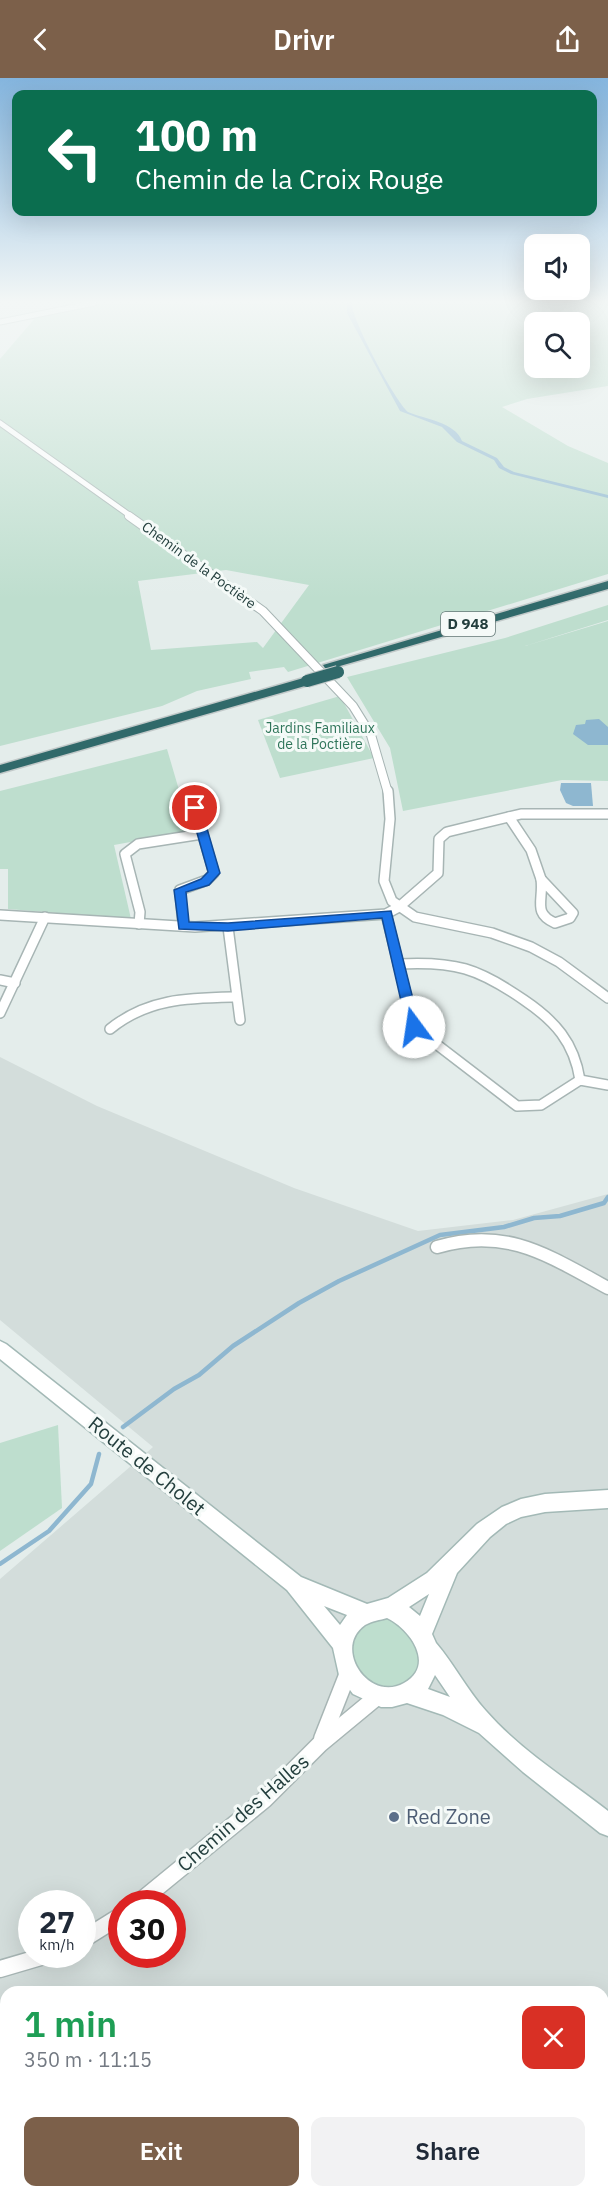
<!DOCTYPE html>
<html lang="en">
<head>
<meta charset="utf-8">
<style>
	:root { --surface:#fff; --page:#f2f2f3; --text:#1f2937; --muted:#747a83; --accent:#7c604a }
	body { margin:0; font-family:"IBM Plex Sans",sans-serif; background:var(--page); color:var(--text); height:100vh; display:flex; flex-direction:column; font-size:22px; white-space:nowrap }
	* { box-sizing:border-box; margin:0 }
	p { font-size:20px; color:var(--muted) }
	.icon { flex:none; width:33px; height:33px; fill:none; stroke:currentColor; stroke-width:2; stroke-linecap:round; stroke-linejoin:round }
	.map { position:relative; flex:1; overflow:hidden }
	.panel { position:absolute; left:0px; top:1908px; width:609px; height:212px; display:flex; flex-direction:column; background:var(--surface); border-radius:18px 18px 0 0; box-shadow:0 6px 24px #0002 }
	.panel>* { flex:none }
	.banner { position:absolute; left:12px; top:12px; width:585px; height:126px; border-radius:12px; box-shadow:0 6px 24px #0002; background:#0b6e4f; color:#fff; overflow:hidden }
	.controls { position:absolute; left:524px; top:156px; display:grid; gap:12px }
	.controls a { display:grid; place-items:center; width:66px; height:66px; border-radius:12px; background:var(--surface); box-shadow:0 6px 24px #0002; font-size:30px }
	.speed { position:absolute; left:18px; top:1812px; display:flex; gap:12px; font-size:30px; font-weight:700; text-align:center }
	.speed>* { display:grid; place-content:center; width:78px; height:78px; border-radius:50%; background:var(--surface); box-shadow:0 6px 24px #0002; line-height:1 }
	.speed small { font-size:15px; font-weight:400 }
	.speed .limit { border:9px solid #d22; background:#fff; color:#111 }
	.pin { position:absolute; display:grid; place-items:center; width:51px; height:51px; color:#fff; margin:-26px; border:3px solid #fff; border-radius:50%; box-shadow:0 2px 6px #0007 }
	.me { position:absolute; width:66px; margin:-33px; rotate:346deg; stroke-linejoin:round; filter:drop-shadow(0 0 4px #0008) }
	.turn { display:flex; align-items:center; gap:21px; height:126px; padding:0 24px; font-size:27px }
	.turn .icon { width:78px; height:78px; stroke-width:2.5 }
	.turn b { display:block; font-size:42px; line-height:51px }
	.round { display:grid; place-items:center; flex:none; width:63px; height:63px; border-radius:12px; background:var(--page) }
	.summary { display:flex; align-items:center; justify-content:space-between; height:102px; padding:0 24px }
	h1 { font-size:36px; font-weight:600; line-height:45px; color:#1e9e55 }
	.cta { display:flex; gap:12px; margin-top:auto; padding:12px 24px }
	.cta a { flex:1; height:69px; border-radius:12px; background:var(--accent); color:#fff; font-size:24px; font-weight:600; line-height:69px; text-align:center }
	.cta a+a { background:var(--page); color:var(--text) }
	header { display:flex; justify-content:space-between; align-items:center; height:78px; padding:0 24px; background:var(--accent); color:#fff; font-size:27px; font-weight:600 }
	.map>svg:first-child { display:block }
</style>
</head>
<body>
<header><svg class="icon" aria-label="back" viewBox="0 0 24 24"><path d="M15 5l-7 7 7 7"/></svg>Drivr<svg class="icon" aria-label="share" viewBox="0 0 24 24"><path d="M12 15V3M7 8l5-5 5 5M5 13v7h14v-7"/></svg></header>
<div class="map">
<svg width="608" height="2119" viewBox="0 0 608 2119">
	<rect width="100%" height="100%" fill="#e4edeb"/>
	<!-- built -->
	<path fill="#d3dddb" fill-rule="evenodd" d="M0,979l97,49 197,82 124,43 95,-11 95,-26v1003h-608v-618l153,-132 -153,-127zM32,1826h50v50h-50zM122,1826h50v50h-50zM6,1914h597v200h-597z"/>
	<!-- green -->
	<g fill="#bedece" fill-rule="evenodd">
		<path d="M107,225l105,2 23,-2h373v83l-81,13 -25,8 66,39 40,17v111l-320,98 -4,-5 -35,5 2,7 -54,12 -35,15 -162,40v-387l36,-42zM534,244h45v46h-45zM226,492l83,15 -46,63 -6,-6 -106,8 -13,-69z"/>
		<path d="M608,527v15l-83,26 83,-25v160l-46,-1 -159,31 -13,-63 -43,-71 158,-39z"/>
		<path d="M340,618l34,62 -94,20 -22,-58z"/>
		<path d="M167,671l24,82 -77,14 17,74 -123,-10v-40h-8v-78z"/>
		<path d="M58,1347l4,83 -62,43v-108z"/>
		<path d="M387,1539l22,10 12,32c-4,12 -7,19 -18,25 -40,21 -72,-42 -38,-61 6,-3 15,-4 22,-6z"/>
	</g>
	<!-- water -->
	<g fill="#8eb7d0">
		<path d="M347,225h5c-1,16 43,98 56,109 16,7 47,10 54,29l35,17 7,9 10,5 94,23v3l-97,-24 -12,-6 -5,-8 -37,-18 -15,-15 -42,-16 -53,-98z"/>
		<path d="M599,641l9,8v18h-20l-15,-11 3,-9 9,-1 1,-4z"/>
		<path d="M561,705h30l2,23h-20l-7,-3 -6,-13z"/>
	</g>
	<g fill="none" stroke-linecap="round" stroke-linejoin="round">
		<!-- stream -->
		<g stroke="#8eb7d0" stroke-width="4.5">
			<path d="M123,1349l51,-38 25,-14 34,-29 66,-43 40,-22 101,-46 64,-8 30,-9 26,-2 44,-13 4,-6"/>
			<path d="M0,1486l49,-33 42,-47 8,-30"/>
		</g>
		<defs>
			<g id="street-far4">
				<path d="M0,244l94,-19"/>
				<path d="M0,345l132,94"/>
			</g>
			<path id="street-far3" d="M129,438l134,95 90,95 18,29 17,58"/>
			<g id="street-far2">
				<path d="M388,713l2,28 -6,62 8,20 23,16 77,16 39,14 28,15 49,36"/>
				<path d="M509,739l22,33 10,29"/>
				<path d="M541,801l32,34 -3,5 -15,5c-23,-10 -11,-23 -14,-44z"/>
				<path d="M386,836l28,113 103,79 24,-1 39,-25 28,5"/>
				<path d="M0,837l195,12 191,-13 13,-7 39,-34 1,-34 8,-7 74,-18h87"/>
				<path d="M139,846l1,-12 -15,-58 13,-10 64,-10"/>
				<path d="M183,848l-3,-36 27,-10 7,-7 -19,-65"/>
				<path d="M228,849l12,93"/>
				<path d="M398,886c57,-3 80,4 126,36 31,21 50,42 56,80"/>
				<path d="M0,902l15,3"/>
				<path d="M0,935l45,-96"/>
				<path d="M110,951c38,-31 79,-31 126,-32"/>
			</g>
			<path id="street-far1" d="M437,1169c69,-21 112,9 171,41"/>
			<g id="street">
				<path d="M322,1661l26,-66"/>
				<path d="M137,1826l127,-104 56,-56 58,-48"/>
				<path d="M82,1862l40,-25"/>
				<path d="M0,1891l51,-15"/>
			</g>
			<path id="secondary" d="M0,1263l6,3 295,233 66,27 21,-6 39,-25 50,-49 25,-17 19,-8 24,-5 63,-4v18l-63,4 -24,5 -15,7 -16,13 -33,36 -25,61 4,9c18,21 31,47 50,68 34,39 81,68 122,100v25l-8,-3 -77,-61 -44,-39 -36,-18 -36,-12 -15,4h-11l-28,-13 -14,-19 -6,-27 -46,-58 -287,-231zM429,1516l-9,22 -11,-9zM324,1528l23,9 -7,10zM387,1540c23,11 49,47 17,65 -35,20 -72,-35 -39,-58 7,-4 15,-5 22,-7zM435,1597l15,22 -22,-8z"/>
			<g id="highway">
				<path d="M608,503v8l-275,79h-8l-2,-3z"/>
				<path d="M307,599l6,4 -1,3 -312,89v-8z"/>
			</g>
		</defs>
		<!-- street-far4 casing -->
		<use href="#street-far4" stroke="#a7b5b4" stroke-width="7"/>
		<!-- street-far3 casing -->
		<use href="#street-far3" stroke="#a7b5b4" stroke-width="10"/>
		<!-- street-far2 casing -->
		<use href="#street-far2" stroke="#a7b5b4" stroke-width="12"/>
		<!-- street-far1 casing -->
		<use href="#street-far1" stroke="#a7b5b4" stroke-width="15"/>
		<!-- street casing -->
		<use href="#street" stroke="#a7b5b4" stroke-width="19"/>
		<!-- secondary casing -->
		<use href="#secondary" stroke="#a3b9b6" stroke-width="3"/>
		<!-- highway casing -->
		<use href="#highway" stroke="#c2c9c9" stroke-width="3"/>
		<!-- street-far4 -->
		<use href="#street-far4" stroke="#fff" stroke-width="5"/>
		<!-- street-far3 -->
		<use href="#street-far3" stroke="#fff" stroke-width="8"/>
		<!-- street-far2 -->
		<use href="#street-far2" stroke="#fff" stroke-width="9"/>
		<!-- street-far1 -->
		<use href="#street-far1" stroke="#fff" stroke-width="12"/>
		<!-- street -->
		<use href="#street" stroke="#fff" stroke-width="16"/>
		<!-- secondary -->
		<use href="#secondary" fill="#fff" fill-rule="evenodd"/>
		<!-- highway -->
		<use href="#highway" fill="#30696a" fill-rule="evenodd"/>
		<defs>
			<path id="highway-bridge" d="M307,603l31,-9"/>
		</defs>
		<!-- highway-bridge casing -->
		<use href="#highway-bridge" stroke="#c2c9c9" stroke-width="14" stroke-linecap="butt"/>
		<!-- highway-bridge -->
		<use href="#highway-bridge" stroke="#30696a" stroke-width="12"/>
	</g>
	<!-- sky -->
	<linearGradient id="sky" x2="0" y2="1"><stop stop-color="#84b5de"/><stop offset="0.43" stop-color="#f3f7f6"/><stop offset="1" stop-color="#f3f7f6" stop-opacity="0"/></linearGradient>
	<rect width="608" height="521" fill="url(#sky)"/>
	<!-- route -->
	<path fill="#1a73e8" stroke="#114b97" stroke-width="1.5" d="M195,727l6,3 19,65 -11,12 -23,7 3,30 39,1 163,-12 29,116 -2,3 -4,1 -7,-4 -25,-109 -154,13 -49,-2 -5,-39 27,-11 7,-7 -18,-64z"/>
	<!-- markers -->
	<circle fill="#5c6f8a" stroke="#f5faf8" stroke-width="2" cx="394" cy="1739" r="6"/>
	<g text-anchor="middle" stroke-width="6" stroke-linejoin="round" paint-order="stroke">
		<!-- far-street labels -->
		<g font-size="14" fill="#243f3e" stroke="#f5faf8">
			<text transform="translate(199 487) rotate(36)" y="5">Chemin de la Poctière</text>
		</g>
		<!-- far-park labels -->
		<g font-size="14" fill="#2f755a" stroke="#f5faf8">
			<text x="320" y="655">Jardins Familiaux<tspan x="320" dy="16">de la Poctière</tspan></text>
		</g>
		<!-- shield labels -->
		<rect fill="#f5faf8" stroke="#637776" stroke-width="1.5" x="441" y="534" width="54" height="24" rx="4.5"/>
		<g font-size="15" font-weight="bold" fill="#243f3e">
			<text x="468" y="551">D 948</text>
		</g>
		<!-- near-street labels -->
		<g font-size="20" fill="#243f3e" stroke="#f5faf8">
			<text transform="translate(147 1388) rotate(39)" y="7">Route de Cholet</text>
			<text transform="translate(243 1735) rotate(-41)" y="7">Chemin des Halles</text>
		</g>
		<!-- near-service labels -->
		<g font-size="20" fill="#4e5e75" stroke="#f5faf8" text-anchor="start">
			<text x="406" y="1746">Red Zone</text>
		</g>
	</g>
</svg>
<div class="controls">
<a><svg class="icon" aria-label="sound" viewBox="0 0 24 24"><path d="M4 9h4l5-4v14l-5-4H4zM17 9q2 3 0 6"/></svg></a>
<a><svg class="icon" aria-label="search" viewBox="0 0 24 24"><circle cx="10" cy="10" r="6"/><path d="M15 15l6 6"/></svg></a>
</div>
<div class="speed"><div>27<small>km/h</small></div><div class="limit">30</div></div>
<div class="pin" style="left:195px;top:730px;background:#d93025"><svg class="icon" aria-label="arrive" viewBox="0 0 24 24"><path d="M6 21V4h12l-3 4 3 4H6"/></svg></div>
<svg class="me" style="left:414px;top:949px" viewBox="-20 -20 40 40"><circle r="19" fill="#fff"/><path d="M0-13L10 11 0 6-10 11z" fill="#1a73e8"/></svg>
<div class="banner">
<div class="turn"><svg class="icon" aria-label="left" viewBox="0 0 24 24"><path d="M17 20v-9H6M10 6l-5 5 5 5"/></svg><div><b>100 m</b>Chemin de la Croix Rouge</div></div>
</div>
<section class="panel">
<div class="summary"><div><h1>1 min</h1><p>350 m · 11:15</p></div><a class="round" style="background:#d93025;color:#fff"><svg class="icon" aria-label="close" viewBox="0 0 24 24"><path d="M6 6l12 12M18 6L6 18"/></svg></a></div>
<div class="cta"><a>Exit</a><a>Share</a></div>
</section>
</div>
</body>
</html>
